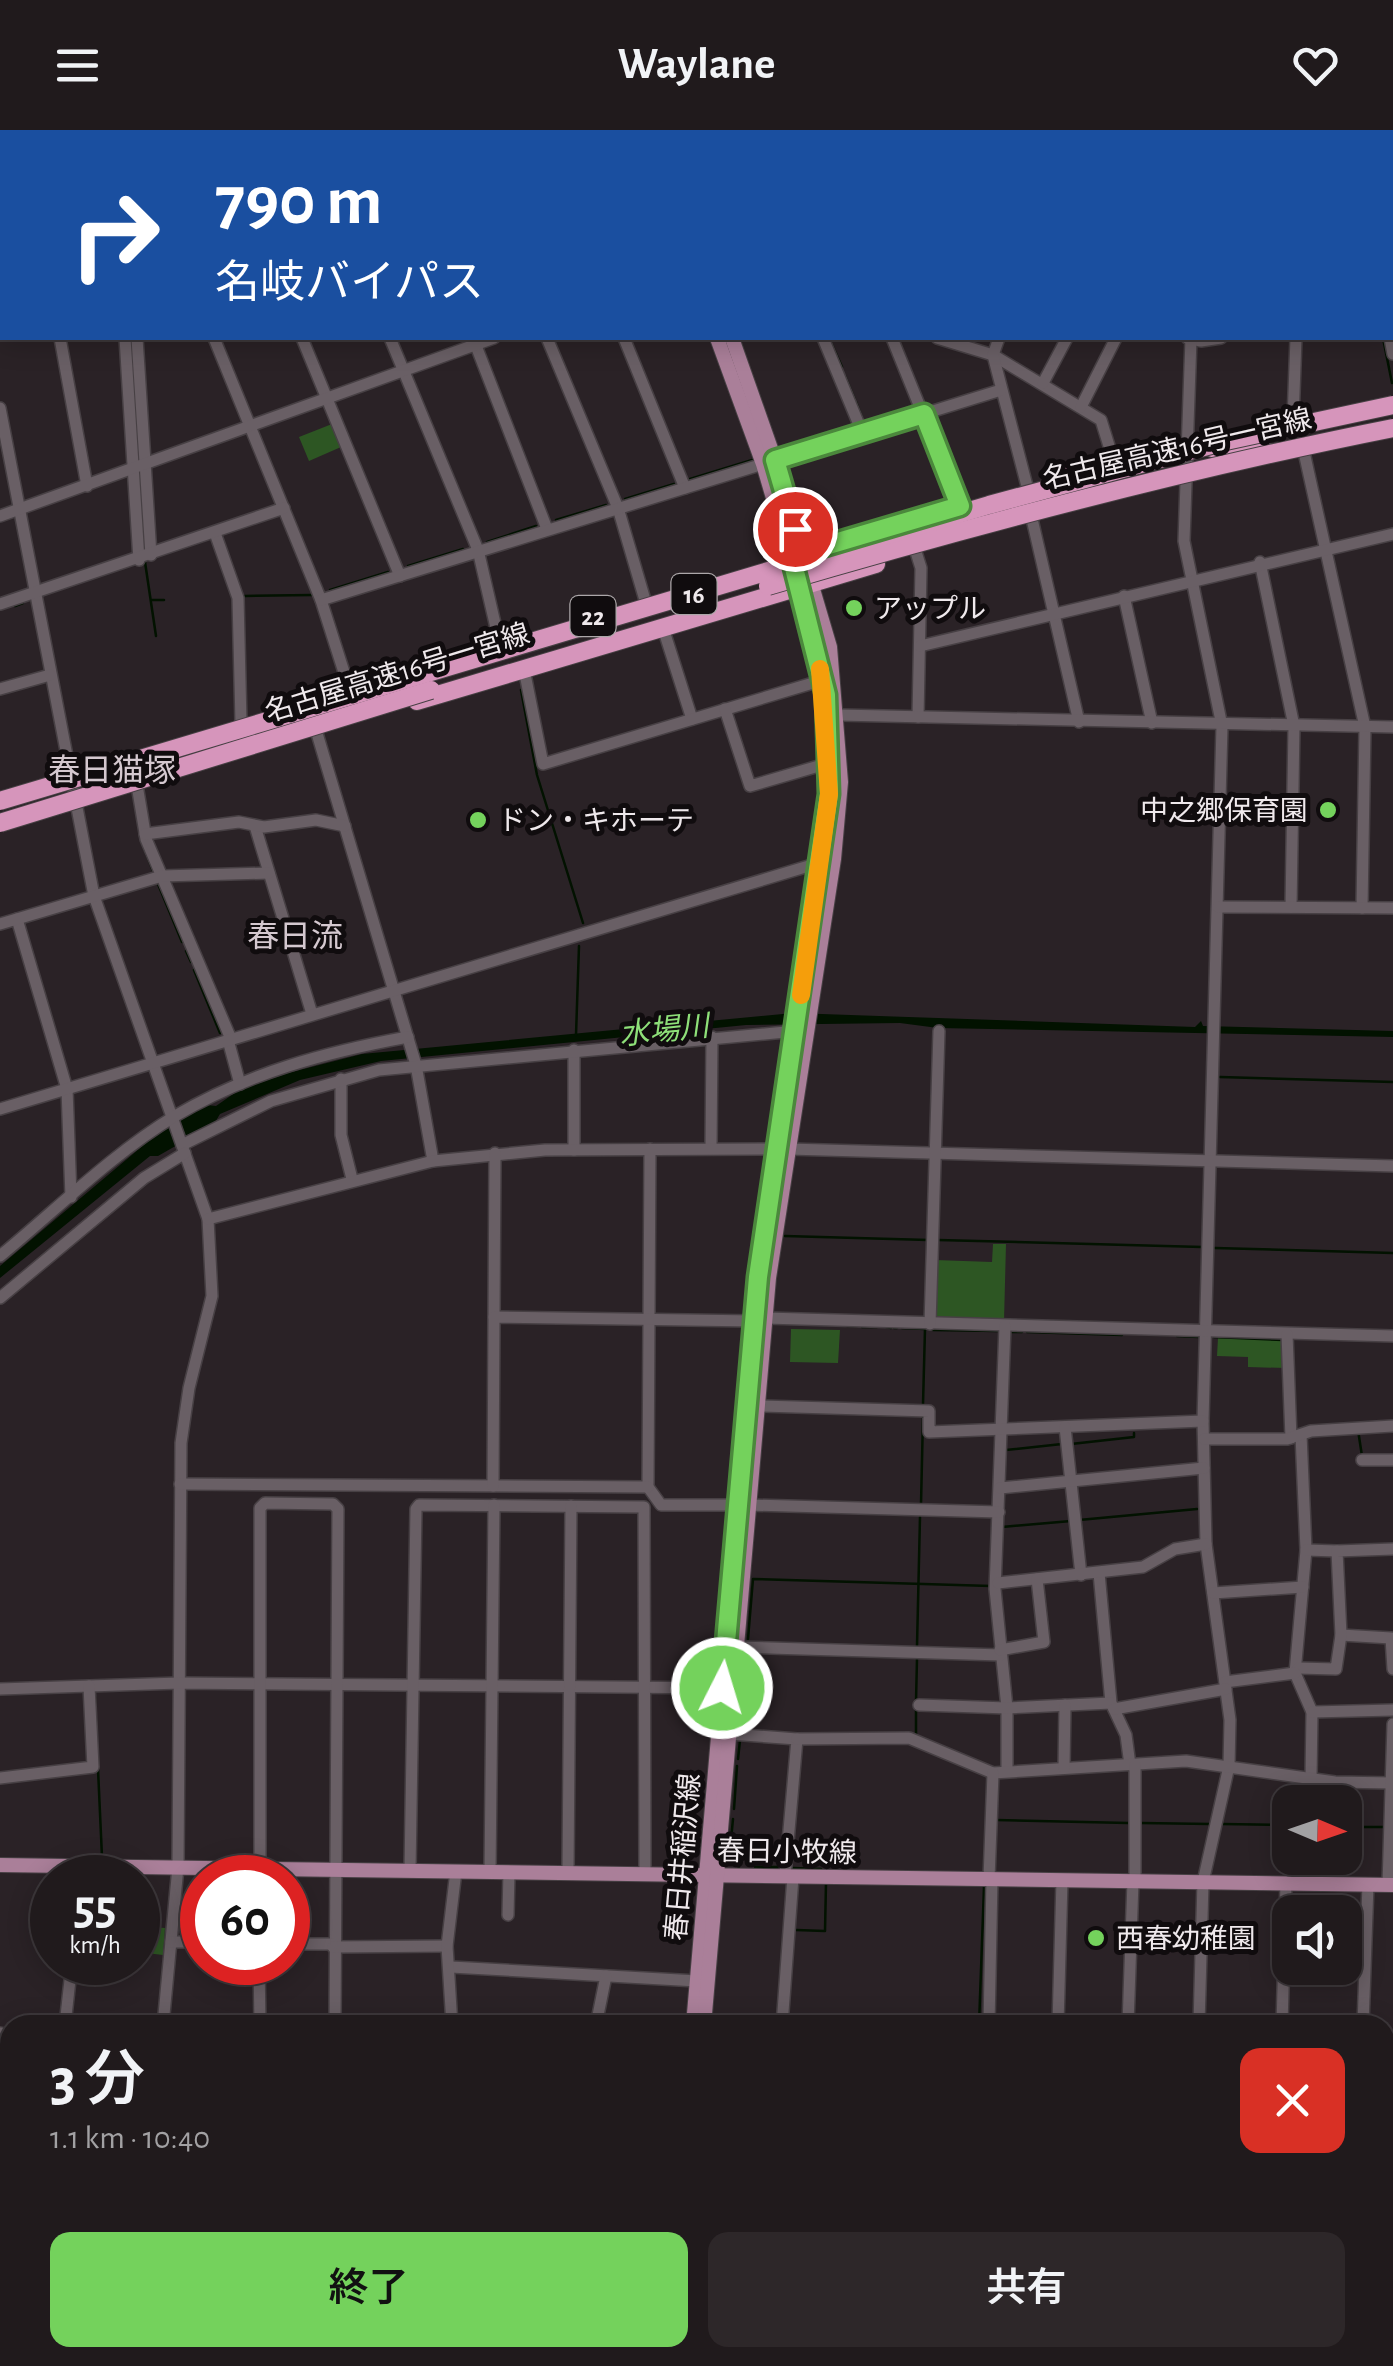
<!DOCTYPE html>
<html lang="ja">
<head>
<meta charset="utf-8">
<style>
	:root { --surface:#201a1c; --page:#2d2729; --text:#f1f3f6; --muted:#a2a1a3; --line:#3d383b; --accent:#74d25c }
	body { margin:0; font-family:"Alegreya Sans","Noto Sans JP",sans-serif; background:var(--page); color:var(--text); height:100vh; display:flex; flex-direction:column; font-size:38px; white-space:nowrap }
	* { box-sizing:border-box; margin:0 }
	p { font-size:32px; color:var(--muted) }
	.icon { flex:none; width:55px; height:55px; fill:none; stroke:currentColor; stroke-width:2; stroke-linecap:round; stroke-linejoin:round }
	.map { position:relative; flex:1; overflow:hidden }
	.drawer { position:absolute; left:0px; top:1885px; width:1395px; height:352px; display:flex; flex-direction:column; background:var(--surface); border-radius:30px 30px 0 0; box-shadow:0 5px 25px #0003,0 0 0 2px var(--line) }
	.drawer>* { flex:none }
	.hud { position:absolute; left:0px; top:0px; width:1395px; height:210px; box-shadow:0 5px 25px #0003,0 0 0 2px var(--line); background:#1a4fa0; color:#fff; overflow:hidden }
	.needle { width:65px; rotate:92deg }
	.controls { position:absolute; left:1272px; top:1655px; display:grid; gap:20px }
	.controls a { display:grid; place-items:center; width:90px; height:90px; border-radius:20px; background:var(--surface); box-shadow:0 5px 25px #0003,0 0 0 2px var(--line); font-size:50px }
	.speed { position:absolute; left:30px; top:1725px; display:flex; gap:20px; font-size:50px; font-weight:700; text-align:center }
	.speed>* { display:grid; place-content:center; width:130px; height:130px; border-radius:50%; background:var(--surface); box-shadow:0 5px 25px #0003,0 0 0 2px var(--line); line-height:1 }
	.speed small { font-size:25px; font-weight:400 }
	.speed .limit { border:15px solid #d22; background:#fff; color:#111 }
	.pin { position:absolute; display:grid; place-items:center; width:85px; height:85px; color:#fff; margin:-42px; border:5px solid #fff; border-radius:50%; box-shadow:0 2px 10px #0007 }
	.me { position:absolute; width:110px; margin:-55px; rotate:5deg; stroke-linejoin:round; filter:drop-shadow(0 0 8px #0008) }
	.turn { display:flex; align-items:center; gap:35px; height:210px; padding:0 50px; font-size:45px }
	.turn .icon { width:130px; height:130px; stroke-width:2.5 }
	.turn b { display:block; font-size:70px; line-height:85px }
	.round { display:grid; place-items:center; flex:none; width:105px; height:105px; border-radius:20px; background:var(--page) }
	.overview { display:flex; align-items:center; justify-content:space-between; height:170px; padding:0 50px }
	h1 { font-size:60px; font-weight:600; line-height:75px }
	.button { display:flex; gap:20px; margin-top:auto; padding:20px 50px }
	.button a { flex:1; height:115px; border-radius:20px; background:var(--accent); color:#111; font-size:40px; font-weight:600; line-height:115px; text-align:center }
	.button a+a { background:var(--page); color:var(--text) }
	header { display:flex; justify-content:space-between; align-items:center; height:130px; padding:0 50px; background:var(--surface); font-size:45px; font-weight:600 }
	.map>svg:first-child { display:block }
</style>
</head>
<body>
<header><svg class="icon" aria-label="menu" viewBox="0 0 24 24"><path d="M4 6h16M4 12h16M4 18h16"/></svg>Waylane<svg class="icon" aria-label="heart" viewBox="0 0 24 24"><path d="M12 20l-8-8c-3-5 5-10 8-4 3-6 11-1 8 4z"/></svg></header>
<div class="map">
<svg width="1393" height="2236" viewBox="0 0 1393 2236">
	<rect width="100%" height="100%" fill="#2a2226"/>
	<!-- green -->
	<g fill="#2d5623">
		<path d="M332,294l9,23 -32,14 -10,-24z"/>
		<path d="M993,1114h13l-2,77 -71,-2 2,-59 57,2z"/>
		<path d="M791,1199l49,1 -2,33 -48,-1z"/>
		<path d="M1218,1208l66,2 2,28 -38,-1v-10l-31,-1z"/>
		<path d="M138,1796l27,2 -2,27 -25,-3z"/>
	</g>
	<!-- water -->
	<path fill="#021200" d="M793,883l402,14 6,-6 2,5 190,5v6l-455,-9 -38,-5 -154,2 -365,36 -81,19 -80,34 -6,10 -56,32h-8l-150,122v-12l152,-128 54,-33 10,1 23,-16 49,-17 74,-19z"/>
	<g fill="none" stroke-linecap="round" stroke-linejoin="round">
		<!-- stream -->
		<g stroke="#021200" stroke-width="2.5">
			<path d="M153,2l4,-2"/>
			<path d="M1392,120l1,-2"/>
			<path d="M131,208l8,123"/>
			<path d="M829,208l13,29"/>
			<path d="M1383,208l9,45"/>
			<path d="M845,246l10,24"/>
			<path d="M856,272l7,18"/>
			<path d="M884,290l29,-10"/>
			<path d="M935,292l17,48"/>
			<path d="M870,294l7,-2"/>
			<path d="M845,301l5,-1"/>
			<path d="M821,309l14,-4"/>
			<path d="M782,321l30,-9"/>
			<path d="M140,342l5,77"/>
			<path d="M690,349l62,-19"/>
			<path d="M625,369l49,-15"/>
			<path d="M556,390l50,-15"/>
			<path d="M487,412l49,-16"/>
			<path d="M145,432l11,74"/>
			<path d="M408,436l55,-17"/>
			<path d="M330,460l58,-18"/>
			<path d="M245,466l67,-1"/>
			<path d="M152,470h12"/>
			<path d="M15,476l8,-3"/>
			<path d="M521,560l16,85 46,148"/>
			<path d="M141,710l12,31"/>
			<path d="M158,754l24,58"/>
			<path d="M186,821l5,11"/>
			<path d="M194,840l26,63"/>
			<path d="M576,905l3,-89"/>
			<path d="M1220,947l173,5"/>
			<path d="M785,1106l143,4"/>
			<path d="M938,1110l264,7"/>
			<path d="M1215,1118l178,5"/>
			<path d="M847,1196h10"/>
			<path d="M862,1197h15"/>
			<path d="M886,1197l5,1"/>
			<path d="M894,1198h3"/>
			<path d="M902,1198l23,1 -2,75"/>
			<path d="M933,1200l65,1"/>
			<path d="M1011,1202h11"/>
			<path d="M1027,1202l95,3"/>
			<path d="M1177,1206l22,1"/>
			<path d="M1214,1207l69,3"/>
			<path d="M1358,1300l4,26"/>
			<path d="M1071,1314l63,-7v-4"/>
			<path d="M1006,1320l56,-6"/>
			<path d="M921,1374l2,-87"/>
			<path d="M1079,1390l118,-11"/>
			<path d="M1002,1397l69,-6"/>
			<path d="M748,1509l5,-60 238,7"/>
			<path d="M917,1516l3,-129"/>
			<path d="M745,1549l2,-23"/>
			<path d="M95,1567l1,24"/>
			<path d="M916,1571l1,-42"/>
			<path d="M741,1599l3,-42"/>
			<path d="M916,1606v-27"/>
			<path d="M738,1629l2,-19"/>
			<path d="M98,1639l4,88"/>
			<path d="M734,1679l3,-43"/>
			<path d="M733,1689l-4,42 10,6"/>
			<path d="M996,1690l132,3"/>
			<path d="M1141,1693l69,1"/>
			<path d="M1222,1694l68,1"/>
			<path d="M1345,1697h39"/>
			<path d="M755,1737h23"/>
			<path d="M793,1738l28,1"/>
			<path d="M796,1800l29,1 1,-48"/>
			<path d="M979,1895l5,-138"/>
			<path d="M1385,1939h8"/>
			<path d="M732,2230l28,3"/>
			<path d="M970,2236l1,-8"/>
		</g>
		<defs>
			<g id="minor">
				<path d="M23,0v2"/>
				<path d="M111,0l1,2"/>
				<path d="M218,0l1,2"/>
				<path d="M304,0l2,2"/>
				<path d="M387,0l1,2"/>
				<path d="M738,0l1,2"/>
				<path d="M824,0v2"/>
				<path d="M1011,0l1,2"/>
				<path d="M1201,0v2"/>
				<path d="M165,2l4,-2"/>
				<path d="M462,2l6,-2"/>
				<path d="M925,2v-2"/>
				<path d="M1081,2v-2"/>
				<path d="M1310,2v-2"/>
				<path d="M1388,2l1,-2"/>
				<path d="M1392,50h1"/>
				<path d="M1392,139l1,-3"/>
				<path d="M1392,177h1"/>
				<path d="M0,190h2"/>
				<path d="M60,208l27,148"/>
				<path d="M125,208l14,222"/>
				<path d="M137,208l14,217"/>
				<path d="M214,208l107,262 29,91"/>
				<path d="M302,208l98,238"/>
				<path d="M390,208l88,212 22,95"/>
				<path d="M473,208l74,191"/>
				<path d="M547,208l71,170 27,92"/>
				<path d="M624,208l61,150"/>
				<path d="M823,208l39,94"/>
				<path d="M892,208l68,168"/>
				<path d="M937,208l56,17 108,65 13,42"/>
				<path d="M999,208l-6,17 34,131"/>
				<path d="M1187,208l14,3 20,-3"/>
				<path d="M1191,208l-7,203 38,185 -19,695 3,123 24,176 -1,46 -26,116 -4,143"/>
				<path d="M1390,208l3,16"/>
				<path d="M1043,253l24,-45"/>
				<path d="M1081,277l35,-69"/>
				<path d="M0,278l94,488 114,323 4,77 -23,92 -8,55 -3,424 -15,158"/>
				<path d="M1293,290l3,-82"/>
				<path d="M1304,322l61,275 -3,181"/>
				<path d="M775,330l226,-70"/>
				<path d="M0,386l494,-178"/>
				<path d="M1032,389l47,203"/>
				<path d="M215,403l23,65 3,125"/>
				<path d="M916,422l5,16 -3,149"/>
				<path d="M1260,432l34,164 -3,181"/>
				<path d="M1124,466l28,127"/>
				<path d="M321,470l442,-136"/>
				<path d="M0,474l284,-96"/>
				<path d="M663,498l29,91"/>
				<path d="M920,516l473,-112"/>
				<path d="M524,539l19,95 280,-84"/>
				<path d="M0,559l50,-14"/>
				<path d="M725,579l25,77 79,-23"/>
				<path d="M839,585l554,12"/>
				<path d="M316,600l100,335 17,96"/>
				<path d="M137,655l9,54 85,200"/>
				<path d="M255,696l57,188"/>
				<path d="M145,704l94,-12 25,5 52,-7 29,6"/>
				<path d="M1218,777l175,1"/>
				<path d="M17,789l50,170 4,108"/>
				<path d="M0,794l162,-48 107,-3"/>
				<path d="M228,910l12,44"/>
				<path d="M574,920v100"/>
				<path d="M341,949v56l11,44"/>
				<path d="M0,979l822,-247"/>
				<path d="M182,1015l89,-44 108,-31 417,-39"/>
				<path d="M711,1018l1,-111"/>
				<path d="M650,1019l-2,338 13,18h77"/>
				<path d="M208,1089l225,-58 112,-11 244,-1 604,17"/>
				<path d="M0,1126c57,-47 112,-102 175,-140 73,-43 151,-64 233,-79"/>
				<path d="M0,1168l144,-120 41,-25"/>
				<path d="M494,1187l1,-164"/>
				<path d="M766,1188l627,18"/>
				<path d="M930,1194l9,-293"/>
				<path d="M1005,1196l-10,263 12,119v63"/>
				<path d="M1287,1204l4,104"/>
				<path d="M758,1276l171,5v21l274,-11"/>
				<path d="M1065,1297l16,148"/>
				<path d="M1301,1305l5,115 -11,123 17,39 -1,66"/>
				<path d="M1204,1309h83l24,-8 82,-5"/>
				<path d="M1362,1330h31"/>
				<path d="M180,1354l468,3"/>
				<path d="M493,1356l1,-169 260,4"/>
				<path d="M1000,1358l204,-20"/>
				<path d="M749,1375l250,7"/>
				<path d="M1306,1420l31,1"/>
				<path d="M1099,1443l12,130 15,32 4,30"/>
				<path d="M998,1453l145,-16 32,-18 31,-5"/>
				<path d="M1213,1463l90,-6"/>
				<path d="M1341,1505l50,3 2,31"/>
				<path d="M737,1517l264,8"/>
				<path d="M1000,1520l44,-8 -7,-63"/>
				<path d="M1298,1538l38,1 5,-34 -4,-84 56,-2"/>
				<path d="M1225,1552l70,-9"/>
				<path d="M0,1559l179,-6 543,5"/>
				<path d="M919,1575l88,3 104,-5"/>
				<path d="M1114,1579l112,-20"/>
				<path d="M1312,1582l81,-2"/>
				<path d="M730,1604l67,5 -12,137"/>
				<path d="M797,1609l112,-1 84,35 193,-12 149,21 58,1"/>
				<path d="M1135,1635v116"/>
				<path d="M1064,1638l1,-63"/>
				<path d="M0,1648l93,-11 -4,-81"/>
				<path d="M410,1740l6,-361 3,-4 225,2 1,367"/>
				<path d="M490,1742l4,-367"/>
				<path d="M568,1742l3,-366"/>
				<path d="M260,1748v-370l5,-5 68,1 5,5 -3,516"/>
				<path d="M989,1749l4,-106"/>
				<path d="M1388,1755l5,-161"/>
				<path d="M508,1785l1,-43"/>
				<path d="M171,1812h31"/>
				<path d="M288,1814h44"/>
				<path d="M333,1817l114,-1"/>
				<path d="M259,1832l1,63"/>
				<path d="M451,1837l246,14"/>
				<path d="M65,1895l7,-63"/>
				<path d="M452,1895l-5,-79 9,-75"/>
				<path d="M596,1895l10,-49"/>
				<path d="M782,1895l11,-148"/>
				<path d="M989,1895l3,-146"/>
				<path d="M1058,1895l4,-145"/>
				<path d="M1128,1895l5,-144"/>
				<path d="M1282,1895l4,-142"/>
				<path d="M1363,1895l5,-141"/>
				<path d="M0,1903l10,2"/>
				<path d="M1385,1932l8,1"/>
				<path d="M0,1985h10"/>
				<path d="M1385,2111h8"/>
				<path d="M0,2158h10"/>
				<path d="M36,2228l1,8"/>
				<path d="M759,2228l67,8"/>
				<path d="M99,2234l40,2"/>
				<path d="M206,2236l1,-8"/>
				<path d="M308,2236l2,-8"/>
				<path d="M426,2236v-8"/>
				<path d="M481,2236l1,-8"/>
				<path d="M572,2236l1,-8"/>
				<path d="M977,2236v-8"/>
				<path d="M1048,2236v-8"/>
				<path d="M1118,2236v-8"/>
				<path d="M1188,2236l1,-8"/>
				<path d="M1271,2236l1,-8"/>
				<path d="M1353,2236v-8"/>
			</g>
			<g id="major">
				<path d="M632,0l1,2"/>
				<path d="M645,0l1,2"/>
				<path d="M0,1735l1393,20"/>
				<path d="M693,1895l65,-748 71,-483 -3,-99 -11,-54 -52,-177 -46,-126"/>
				<path d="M704,1895l65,-747 65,-419 7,-77 -11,-135 -55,-187 -43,-122"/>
				<path d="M663,2236l1,-8"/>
				<path d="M674,2236l1,-8"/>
			</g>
			<g id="highway">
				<path d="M1212,318l58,5"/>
				<path d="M1054,349l96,-26"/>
				<path d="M417,571l459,-137"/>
			</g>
		</defs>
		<!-- minor casing -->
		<use href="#minor" stroke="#474044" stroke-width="14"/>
		<!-- major casing -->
		<use href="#major" stroke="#474044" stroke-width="16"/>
		<!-- highway casing -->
		<use href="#highway" stroke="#474044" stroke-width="20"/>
		<!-- minor -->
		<use href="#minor" stroke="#695f65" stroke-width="11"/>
		<!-- major -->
		<use href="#major" stroke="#aa7f99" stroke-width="14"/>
		<!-- highway -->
		<use href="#highway" stroke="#d695bb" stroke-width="18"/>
		<defs>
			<g id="highway-bridge">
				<path d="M768,456c207,-61 413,-116 625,-158"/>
				<path d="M0,671l989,-296 237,-64 167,-36"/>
				<path d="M0,693l431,-133"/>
			</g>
		</defs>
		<!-- highway-bridge casing -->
		<use href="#highway-bridge" stroke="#474044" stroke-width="20" stroke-linecap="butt"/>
		<!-- highway-bridge -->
		<use href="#highway-bridge" stroke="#d695bb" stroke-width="18"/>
	</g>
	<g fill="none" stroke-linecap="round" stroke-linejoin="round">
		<defs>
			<path id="route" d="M722,1558l36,-411 71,-483 -3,-99 -35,-139 169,-50 -36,-92 -149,46 20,69"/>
		</defs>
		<!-- route casing -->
		<use href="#route" stroke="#4b883c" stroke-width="25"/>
		<!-- route -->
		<use href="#route" stroke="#74d25c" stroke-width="18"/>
		<!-- slow -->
		<path stroke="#f59e0b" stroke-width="18" d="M801,865l28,-201 -9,-125"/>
	</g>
	<!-- markers -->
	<g fill="#74d25c" stroke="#100c0e" stroke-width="4">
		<circle cx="854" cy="478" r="10"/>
		<circle cx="1328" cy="680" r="10"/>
		<circle cx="478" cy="690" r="10"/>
		<circle cx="1096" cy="1808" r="10"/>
	</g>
	<g text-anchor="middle" stroke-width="10" stroke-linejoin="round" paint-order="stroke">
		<!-- shield labels -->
		<g fill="#100c0e" stroke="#aca7a9" stroke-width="2.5">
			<rect x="671.5" y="444" width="45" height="40" rx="8"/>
			<rect x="570.5" y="466" width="45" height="40" rx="8"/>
		</g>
		<g font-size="25" font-weight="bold" fill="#efe9ec">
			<text x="694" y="473">16</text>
			<text x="593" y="495">22</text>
		</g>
		<!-- street labels -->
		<g font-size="28" fill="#efe9ec" stroke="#100c0e">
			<text transform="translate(1177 318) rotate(-13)" y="10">名古屋高速16号一宮線</text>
			<text transform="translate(397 542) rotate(-17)" y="10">名古屋高速16号一宮線</text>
			<text transform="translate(787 1721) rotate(1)" y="10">春日小牧線</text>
			<text transform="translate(682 1727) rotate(-85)" y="10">春日井稲沢線</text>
		</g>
		<!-- poi labels -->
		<g font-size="28" fill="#efe9ec" stroke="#100c0e" text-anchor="start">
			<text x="874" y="488">アップル</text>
			<text x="1308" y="690" text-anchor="end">中之郷保育園</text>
			<text x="498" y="700">ドン・キホーテ</text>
			<text x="1116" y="1818">西春幼稚園</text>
		</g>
		<!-- water labels -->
		<g font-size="30" font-style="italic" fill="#8ee079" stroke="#100c0e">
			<text transform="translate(664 900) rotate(-6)" y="10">水場川</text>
		</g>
		<!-- quarter labels -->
		<g font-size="32" fill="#d4c8cf" stroke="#100c0e">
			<text x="112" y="651">春日猫塚</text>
			<text x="295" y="817">春日流</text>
		</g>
	</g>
</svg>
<div class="controls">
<a><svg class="needle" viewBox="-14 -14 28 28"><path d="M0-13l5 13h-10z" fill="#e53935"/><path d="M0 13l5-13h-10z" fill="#a2a1a3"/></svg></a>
<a><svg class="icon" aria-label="sound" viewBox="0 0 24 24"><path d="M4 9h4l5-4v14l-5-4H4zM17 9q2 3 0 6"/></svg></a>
</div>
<div class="speed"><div>55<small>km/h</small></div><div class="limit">60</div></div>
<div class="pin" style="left:795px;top:399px;background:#d93025"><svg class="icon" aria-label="arrive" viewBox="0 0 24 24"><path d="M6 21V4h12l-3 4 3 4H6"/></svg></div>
<svg class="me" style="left:722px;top:1558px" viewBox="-20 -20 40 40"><circle r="17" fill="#74d25c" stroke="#fff" stroke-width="3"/><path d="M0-11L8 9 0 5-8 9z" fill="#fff"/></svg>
<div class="hud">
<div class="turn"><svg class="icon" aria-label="right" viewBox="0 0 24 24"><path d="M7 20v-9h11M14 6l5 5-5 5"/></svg><div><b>790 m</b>名岐バイパス</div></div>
</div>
<section class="drawer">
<div class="overview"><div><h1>3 分</h1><p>1.1 km · 10:40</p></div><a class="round" style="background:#d93025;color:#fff"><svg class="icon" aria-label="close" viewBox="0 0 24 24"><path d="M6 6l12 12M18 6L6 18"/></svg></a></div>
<div class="button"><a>終了</a><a>共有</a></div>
</section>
</div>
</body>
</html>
